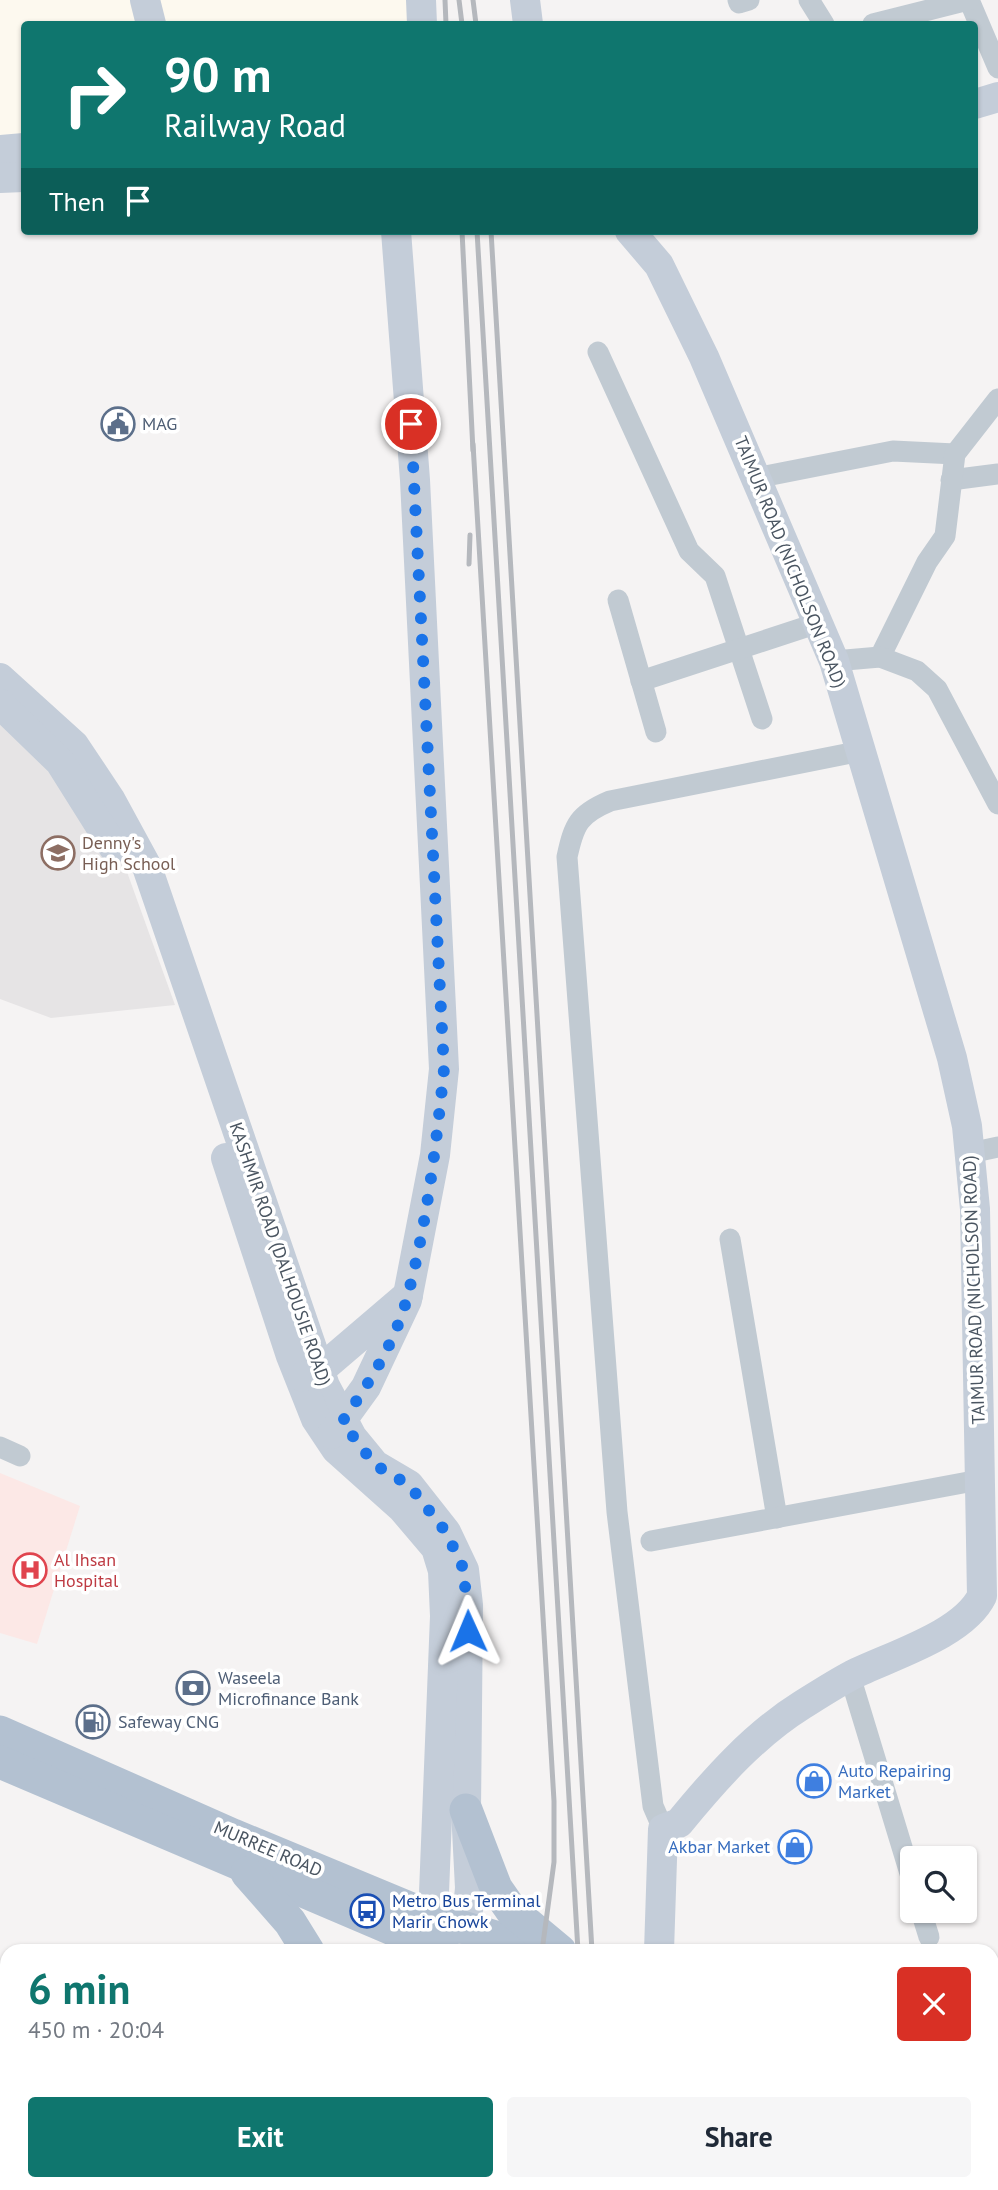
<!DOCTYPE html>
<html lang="en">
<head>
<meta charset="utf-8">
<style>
	:root { --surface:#fff; --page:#f6f6f7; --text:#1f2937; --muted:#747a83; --accent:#0f766e }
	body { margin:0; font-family:"PT Sans",sans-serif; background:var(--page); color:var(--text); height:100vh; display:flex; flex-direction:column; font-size:26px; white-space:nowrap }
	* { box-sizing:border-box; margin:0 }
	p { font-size:23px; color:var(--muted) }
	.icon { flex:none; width:38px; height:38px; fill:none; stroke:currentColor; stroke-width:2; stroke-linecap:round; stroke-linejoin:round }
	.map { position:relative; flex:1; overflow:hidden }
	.drawer { position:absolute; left:0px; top:1944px; width:999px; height:247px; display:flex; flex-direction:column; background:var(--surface); border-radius:21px 21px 0 0; box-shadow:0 2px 5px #0004 }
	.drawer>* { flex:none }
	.top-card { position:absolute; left:21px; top:21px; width:957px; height:214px; border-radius:7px; box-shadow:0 2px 5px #0004; background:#0f766e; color:#fff; overflow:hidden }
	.controls { position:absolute; left:900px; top:1846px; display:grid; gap:14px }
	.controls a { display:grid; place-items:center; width:77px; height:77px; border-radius:7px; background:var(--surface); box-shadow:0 2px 5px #0004; font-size:35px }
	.pin { position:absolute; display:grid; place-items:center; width:60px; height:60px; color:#fff; margin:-30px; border:4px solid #fff; border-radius:50%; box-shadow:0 2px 7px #0007 }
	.me { position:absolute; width:77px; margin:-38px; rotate:359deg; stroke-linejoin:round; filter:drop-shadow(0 0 5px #0008) }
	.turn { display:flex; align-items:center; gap:24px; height:147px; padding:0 28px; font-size:32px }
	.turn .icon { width:91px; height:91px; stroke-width:2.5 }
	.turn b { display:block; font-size:49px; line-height:60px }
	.then { display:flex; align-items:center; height:66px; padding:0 28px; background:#0003; gap:14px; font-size:26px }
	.round { display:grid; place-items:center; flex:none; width:74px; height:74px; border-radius:7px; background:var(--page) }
	.head { display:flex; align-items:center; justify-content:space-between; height:119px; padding:0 28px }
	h1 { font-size:42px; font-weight:600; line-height:52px; color:var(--accent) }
	.primary-button { display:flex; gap:14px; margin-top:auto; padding:14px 28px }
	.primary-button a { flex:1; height:80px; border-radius:7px; background:var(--accent); color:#fff; font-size:28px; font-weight:600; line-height:80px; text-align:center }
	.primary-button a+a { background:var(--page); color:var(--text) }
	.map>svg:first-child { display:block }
</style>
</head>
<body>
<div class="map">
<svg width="998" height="2190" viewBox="0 0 998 2190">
	<rect width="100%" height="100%" fill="#f5f3f3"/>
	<!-- commercial -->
	<path fill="#fdf9ef" d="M0,0h418l2,24h-396v141l-24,2z"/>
	<!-- education -->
	<path fill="#e6e4e5" d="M0,704l106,129 21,39 48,133 -124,13 -51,-19z"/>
	<!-- medical -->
	<path fill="#fce8e6" d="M0,1473l80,33 -43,138 -37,-11z"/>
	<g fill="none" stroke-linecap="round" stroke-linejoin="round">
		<!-- street -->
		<g stroke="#c1cad2" stroke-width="21">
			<path d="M738,0l1,3 10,-3"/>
			<path d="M809,0l15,24"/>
			<path d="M969,0l29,68"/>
			<path d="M873,24l95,-24"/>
			<path d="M598,352l91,199 26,25 47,143"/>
			<path d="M756,478l137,-27 62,3"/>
			<path d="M951,480l47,-6"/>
			<path d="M618,600l38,132"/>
			<path d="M880,657l47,-95 18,-26 10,-82 43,-55"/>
			<path d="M834,661l46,-4 37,14 20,18 61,115"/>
			<path d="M641,681l177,-58"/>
			<path d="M970,1153l28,-6"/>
			<path d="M730,1239l47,279"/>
			<path d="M0,1447l20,9"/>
			<path d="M651,1541l328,-61"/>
			<path d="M850,1676l62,204"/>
			<path d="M663,1829l-10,-23 -36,-294 -50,-655c7,-33 12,-43 43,-56l251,-50"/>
			<path d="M921,1911l8,26"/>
			<path d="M726,2184l2,6"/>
		</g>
		<!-- secondary -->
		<g stroke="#c4cdd9" stroke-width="30">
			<path d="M145,0l6,24"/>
			<path d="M421,0l1,24"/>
			<path d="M525,0l3,24"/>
			<path d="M975,104l23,-7"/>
			<path d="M0,150l24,-2"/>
			<path d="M0,178l24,-1"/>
			<path d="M630,231l29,34 45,92 130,304 118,397 15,68 8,83 7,387c-19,39 -92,60 -130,79 -17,9 -34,20 -50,30 -48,30 -87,74 -123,118l-16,6 -4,122"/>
			<path d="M0,678l74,67 36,54 37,68 178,519 27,51 23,28 34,20 37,47 18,38 4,35 -2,205 4,78 -4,43"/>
			<path d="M0,704l60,58 54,86"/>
			<path d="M226,1158l65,198 25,63 20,30 66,59 34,40 7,23 2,45 -12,302"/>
			<path d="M303,1377l16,-6 89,-76"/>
			<path d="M332,1434l34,-47 41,-87 28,-145 9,-86 -29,-589 -19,-249"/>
		</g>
		<!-- primary -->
		<g stroke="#b3c1d1" stroke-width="33">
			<path d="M0,1732l233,103 200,83 108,33"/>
			<path d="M0,1762l444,189"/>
			<path d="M466,1810l30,78 16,23 48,40"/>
			<path d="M247,1873l43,49 18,29"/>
			<path d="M992,2132l6,2"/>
			<path d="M973,2184l18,6"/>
			<path d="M162,2190l8,-6"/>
			<path d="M205,2190l8,-6"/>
		</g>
		<!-- rail -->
		<g stroke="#b5b8bd" stroke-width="5">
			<path d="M445,0l1,24"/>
			<path d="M459,0l3,24"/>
			<path d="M473,0l3,24"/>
			<path d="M462,231l11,220"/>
			<path d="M477,231l101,1720"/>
			<path d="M491,231l101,1720"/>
			<path d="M473,444l81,1357v61l-12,89"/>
			<path d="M469,564l1,-29"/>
			<path d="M587,2184v6"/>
			<path d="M603,2184v6"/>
			<path d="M484,2190l2,-6"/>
		</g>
	</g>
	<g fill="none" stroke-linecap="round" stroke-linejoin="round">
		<!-- route -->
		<path stroke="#1a73e8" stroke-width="12" stroke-dasharray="0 21.6" d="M411,424l33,645c-8,77 -17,155 -37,229 -12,45 -39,87 -65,124l33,43 34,20 37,47 18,38 4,61"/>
	</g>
	<!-- icons -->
	<defs>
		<symbol id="civic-ring" viewBox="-11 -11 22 22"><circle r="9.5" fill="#fff" stroke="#5c6f8a" stroke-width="1.5"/><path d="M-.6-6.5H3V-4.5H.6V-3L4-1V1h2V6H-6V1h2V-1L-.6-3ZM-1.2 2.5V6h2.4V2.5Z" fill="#5c6f8a"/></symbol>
		<symbol id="school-ring" viewBox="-11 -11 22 22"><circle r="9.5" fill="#fff" stroke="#8d6e63" stroke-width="1.5"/><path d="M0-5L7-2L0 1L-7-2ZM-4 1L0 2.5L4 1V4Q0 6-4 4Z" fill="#8d6e63"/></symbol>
		<symbol id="hospital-ring" viewBox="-11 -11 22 22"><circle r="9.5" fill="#fff" stroke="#e0444e" stroke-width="1.5"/><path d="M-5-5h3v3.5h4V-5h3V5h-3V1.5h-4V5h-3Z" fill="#e0444e"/></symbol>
		<symbol id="bank-ring" viewBox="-11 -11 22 22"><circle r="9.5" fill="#fff" stroke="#5c6f8a" stroke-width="1.5"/><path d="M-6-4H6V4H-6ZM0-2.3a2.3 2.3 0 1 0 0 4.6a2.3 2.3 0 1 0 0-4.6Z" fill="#5c6f8a"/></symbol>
		<symbol id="fuel-ring" viewBox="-11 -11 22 22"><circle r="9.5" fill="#fff" stroke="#5c6f8a" stroke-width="1.5"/><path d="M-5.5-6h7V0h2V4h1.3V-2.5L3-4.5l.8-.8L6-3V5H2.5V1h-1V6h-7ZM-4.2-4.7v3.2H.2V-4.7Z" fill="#5c6f8a"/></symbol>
		<symbol id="shop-ring" viewBox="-11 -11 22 22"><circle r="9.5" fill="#fff" stroke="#3f7fe0" stroke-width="1.5"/><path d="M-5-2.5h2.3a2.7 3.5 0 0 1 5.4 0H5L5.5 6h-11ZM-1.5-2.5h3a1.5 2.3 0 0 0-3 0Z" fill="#3f7fe0"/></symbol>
		<symbol id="bus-ring" viewBox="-11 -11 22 22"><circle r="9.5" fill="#fff" stroke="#1a4fb4" stroke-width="1.5"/><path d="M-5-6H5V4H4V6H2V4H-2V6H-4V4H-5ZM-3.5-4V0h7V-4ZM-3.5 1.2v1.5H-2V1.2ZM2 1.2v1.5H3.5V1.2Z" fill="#1a4fb4"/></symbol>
	</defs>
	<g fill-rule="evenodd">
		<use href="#civic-ring" x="99" y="405" width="38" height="38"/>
		<use href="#school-ring" x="39" y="834" width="38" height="38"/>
		<use href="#hospital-ring" x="11" y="1551" width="38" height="38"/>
		<use href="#bank-ring" x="174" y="1669" width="38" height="38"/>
		<use href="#fuel-ring" x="74" y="1703" width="38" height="38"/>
		<use href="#shop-ring" x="795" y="1762" width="38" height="38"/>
		<use href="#shop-ring" x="776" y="1828" width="38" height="38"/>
		<use href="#bus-ring" x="348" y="1892" width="38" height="38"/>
	</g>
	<g text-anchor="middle" stroke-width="7" stroke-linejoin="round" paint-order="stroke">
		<!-- service labels -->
		<g font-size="18" fill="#4e5e75" stroke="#fff" text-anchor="start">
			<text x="142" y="430">MAG</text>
			<text x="218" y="1684">Waseela<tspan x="218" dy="21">Microfinance Bank</tspan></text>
			<text x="118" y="1728">Safeway CNG</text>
		</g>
		<!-- street labels -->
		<g font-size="18" fill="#4a5561" stroke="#fff">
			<text transform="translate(790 562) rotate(68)" y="6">TAIMUR ROAD (NICHOLSON ROAD)</text>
			<text transform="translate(280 1254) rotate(71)" y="6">KASHMIR ROAD (DALHOUSIE ROAD)</text>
			<text transform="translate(974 1290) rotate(-92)" y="6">TAIMUR ROAD (NICHOLSON ROAD)</text>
			<text transform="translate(268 1849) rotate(23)" y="6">MURREE ROAD</text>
		</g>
		<!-- education labels -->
		<g font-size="18" fill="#785e54" stroke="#fff" text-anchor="start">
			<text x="82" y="849">Denny's<tspan x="82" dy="21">High School</tspan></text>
		</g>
		<!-- health labels -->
		<g font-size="18" fill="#be3a42" stroke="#fff" text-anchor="start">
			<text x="54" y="1566">Al Ihsan<tspan x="54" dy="21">Hospital</tspan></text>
		</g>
		<!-- shop labels -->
		<g font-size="18" fill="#366cbe" stroke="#fff" text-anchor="start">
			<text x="838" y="1777">Auto Repairing<tspan x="838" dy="21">Market</tspan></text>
			<text x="770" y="1853" text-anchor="end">Akbar Market</text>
		</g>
		<!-- transit labels -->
		<g font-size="18" fill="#164399" stroke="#fff" text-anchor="start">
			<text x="392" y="1907">Metro Bus Terminal<tspan x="392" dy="21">Marir Chowk</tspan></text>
		</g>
	</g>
</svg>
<div class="controls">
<a><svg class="icon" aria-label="search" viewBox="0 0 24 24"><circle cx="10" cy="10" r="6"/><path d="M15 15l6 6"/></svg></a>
</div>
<div class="pin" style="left:411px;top:424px;background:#d93025"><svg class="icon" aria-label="arrive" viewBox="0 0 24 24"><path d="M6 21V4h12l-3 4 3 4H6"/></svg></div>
<svg class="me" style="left:468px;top:1631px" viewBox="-20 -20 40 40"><path d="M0-17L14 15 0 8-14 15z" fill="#1a73e8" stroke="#fff" stroke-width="4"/></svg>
<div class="top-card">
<div class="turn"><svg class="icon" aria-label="right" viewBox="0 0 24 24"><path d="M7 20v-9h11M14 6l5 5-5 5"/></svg><div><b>90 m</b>Railway Road</div></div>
<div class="then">Then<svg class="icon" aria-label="arrive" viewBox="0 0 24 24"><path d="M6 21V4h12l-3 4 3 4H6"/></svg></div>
</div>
<section class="drawer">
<div class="head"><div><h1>6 min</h1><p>450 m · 20:04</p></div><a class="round" style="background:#d93025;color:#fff"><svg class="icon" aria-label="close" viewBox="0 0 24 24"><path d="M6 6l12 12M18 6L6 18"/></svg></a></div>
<div class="primary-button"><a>Exit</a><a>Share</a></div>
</section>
</div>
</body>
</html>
